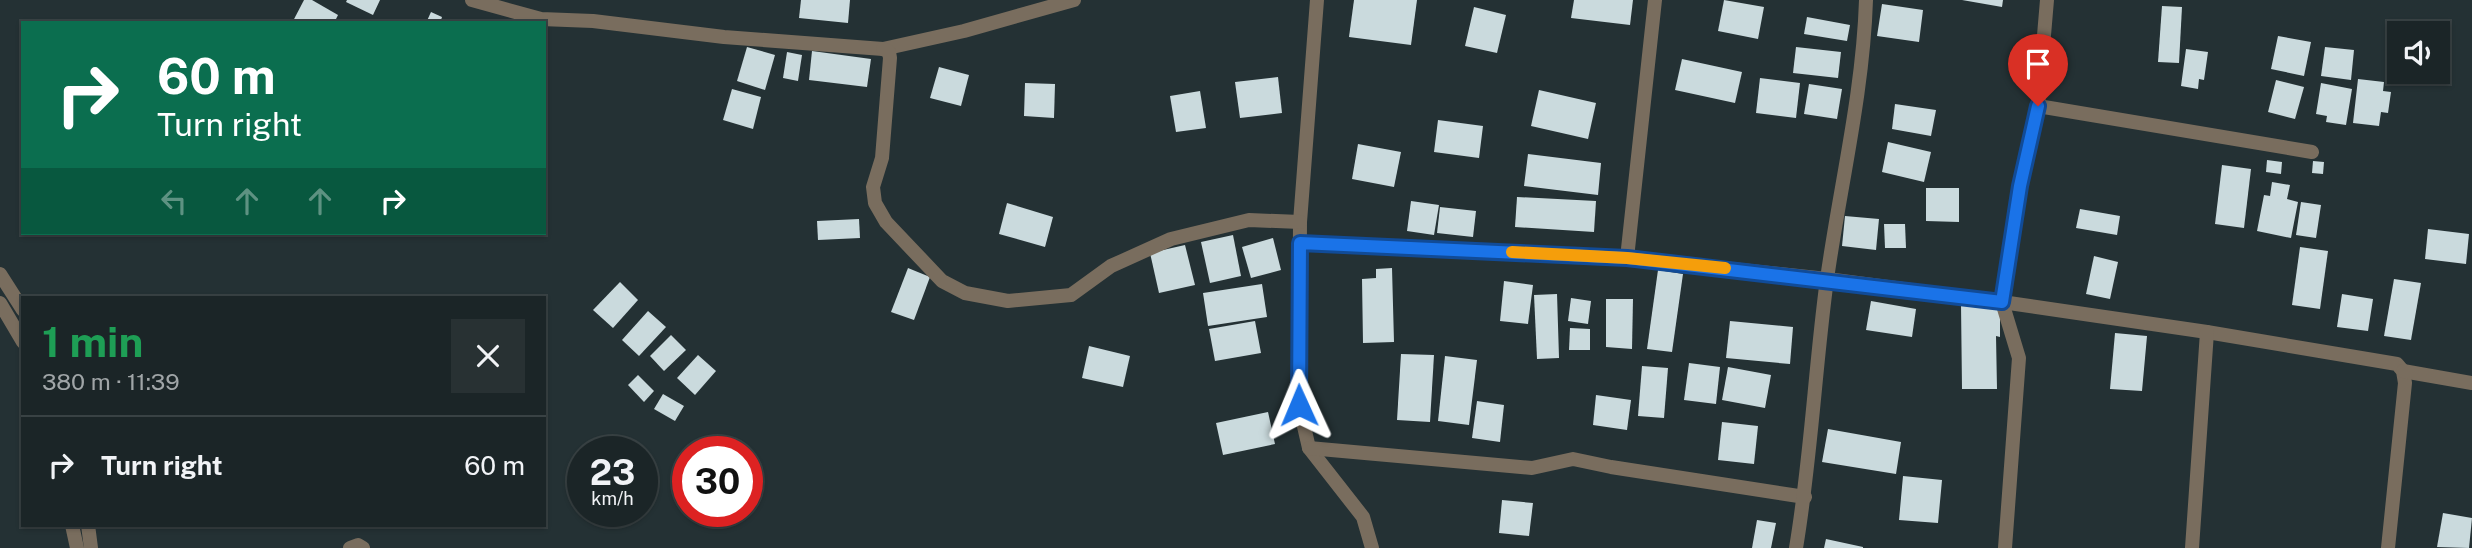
<!DOCTYPE html>
<html lang="en">
<head>
<meta charset="utf-8">
<style>
	:root { --surface:#1b2527; --page:#283133; --text:#f1f3f6; --muted:#a0a5a7; --line:#394244 }
	body { margin:0; font-family:"Public Sans",sans-serif; background:var(--page); color:var(--text); height:100vh; display:flex; flex-direction:column; font-size:26px; white-space:nowrap }
	* { box-sizing:border-box; margin:0 }
	p { font-size:23px; color:var(--muted) }
	.icon { flex:none; width:38px; height:38px; fill:none; stroke:currentColor; stroke-width:2; stroke-linecap:round; stroke-linejoin:round }
	.map { position:relative; flex:1; overflow:hidden }
	.drawer { position:absolute; left:21px; top:296px; width:525px; height:231px; display:flex; flex-direction:column; background:var(--surface); border-radius:0px; box-shadow:0 2px 5px #0004,0 0 0 2px var(--line) }
	.drawer>* { flex:none }
	.guide { position:absolute; left:21px; top:21px; width:525px; height:214px; border-radius:0px; box-shadow:0 2px 5px #0004,0 0 0 2px var(--line); background:#0b6e4f; color:#fff; overflow:hidden }
	.buttons { position:absolute; left:2387px; top:21px; display:grid; gap:14px }
	.buttons a { display:grid; place-items:center; width:63px; height:63px; border-radius:0px; background:var(--surface); box-shadow:0 2px 5px #0004,0 0 0 2px var(--line); font-size:35px }
	.speed { position:absolute; left:567px; top:436px; display:flex; gap:14px; font-size:35px; font-weight:700; text-align:center }
	.speed>* { display:grid; place-content:center; width:91px; height:91px; border-radius:50%; background:var(--surface); box-shadow:0 2px 5px #0004,0 0 0 2px var(--line); line-height:1 }
	.speed small { font-size:18px; font-weight:400 }
	.speed .limit { border:10px solid #d22; background:#fff; color:#111 }
	.pin { position:absolute; display:grid; place-items:center; width:60px; height:60px; color:#fff; margin:-72px -30px; border-radius:50% 50% 50% 0; rotate:-45deg; box-shadow:0 0 7px #0007 }
	.pin .icon { rotate:45deg }
	.me { position:absolute; width:77px; margin:-38px; rotate:359deg; stroke-linejoin:round; filter:drop-shadow(0 0 5px #0008) }
	.turn { display:flex; align-items:center; gap:24px; height:147px; padding:0 21px; font-size:32px }
	.turn .icon { width:91px; height:91px; stroke-width:2.5 }
	.turn b { display:block; font-size:49px; line-height:60px }
	.lanes { display:flex; align-items:center; height:66px; padding:0 21px; background:#0003; justify-content:center; gap:35px; direction:ltr }
	.lanes .off { opacity:.35 }
	.round { display:grid; place-items:center; flex:none; width:74px; height:74px; border-radius:0px; background:var(--page) }
	.overview { display:flex; align-items:center; justify-content:space-between; height:119px; padding:0 21px }
	h1 { font-size:42px; font-weight:700; line-height:52px; color:#1e9e55 }
	ul { padding:0; list-style:none }
	li { display:flex; align-items:center; gap:21px; height:98px; padding:0 21px; border-top:2px solid var(--line) }
	li div { flex:1 }
	li b { display:block; font-size:26px }
	li em { font-style:normal }
	.map>svg:first-child { display:block }
</style>
</head>
<body>
<div class="map">
<svg width="2472" height="548" viewBox="0 0 2472 548">
	<rect width="100%" height="100%" fill="#243134"/>
	<!-- building -->
	<g fill="#cadadd">
		<path d="M304,0h8l26,15 -4,8h-42z"/>
		<path d="M347,0h33l-7,15 -27,-13z"/>
		<path d="M801,0h49l-2,23 -49,-5z"/>
		<path d="M1354,0h63l-6,45 -62,-8z"/>
		<path d="M1574,0h59l-3,25 -59,-7z"/>
		<path d="M1724,0l40,7 -6,32 -40,-8z"/>
		<path d="M1962,0h41l-1,7z"/>
		<path d="M1882,4l41,6 -4,32 -42,-6z"/>
		<path d="M2162,6l20,1 -3,56 -21,-1z"/>
		<path d="M1474,7l32,8 -9,38 -32,-7z"/>
		<path d="M431,12l11,5 -2,6h-14z"/>
		<path d="M1807,17l43,8 -3,16 -43,-7z"/>
		<path d="M2278,36l33,6 -7,34 -33,-7z"/>
		<path d="M747,47l28,8 -10,35 -28,-9z"/>
		<path d="M1796,47l45,5 -3,26 -45,-5z"/>
		<path d="M2325,47l29,3 -3,30 -30,-4z"/>
		<path d="M2186,49l22,3 -4,28 -5,-1 -1,10 -17,-3z"/>
		<path d="M812,51l59,8 -4,28 -58,-7z"/>
		<path d="M787,52l15,3 -4,26 -15,-3z"/>
		<path d="M1682,59l60,13 -7,31 -60,-13z"/>
		<path d="M939,67l30,8 -8,31 -31,-8z"/>
		<path d="M1278,77l4,36 -42,5 -5,-36z"/>
		<path d="M1760,78l40,5 -4,35 -40,-5z"/>
		<path d="M2358,79l26,3 -1,9 8,1 -3,21 -7,-1 -2,14 -26,-3z"/>
		<path d="M2276,80l28,7 -9,32 -27,-7z"/>
		<path d="M1025,83l30,1 -1,34 -30,-2z"/>
		<path d="M2321,83l31,6 -6,36 -20,-3 1,-6 -11,-2z"/>
		<path d="M1809,84l33,5 -5,30 -33,-5z"/>
		<path d="M732,89l29,8 -8,32 -30,-9z"/>
		<path d="M1539,90l57,13 -8,36 -57,-13z"/>
		<path d="M1200,91l6,37 -30,4 -6,-36z"/>
		<path d="M1895,104l41,6 -5,26 -39,-7z"/>
		<path d="M1438,120l45,6 -4,32 -45,-6z"/>
		<path d="M1888,142l43,10 -7,30 -42,-10z"/>
		<path d="M1358,144l43,8 -7,35 -42,-8z"/>
		<path d="M1528,154l73,9 -3,32 -74,-9z"/>
		<path d="M2267,160l15,2 -1,12 -15,-2z"/>
		<path d="M2313,161l11,1 -1,12 -11,-1z"/>
		<path d="M2222,165l29,4 -7,59 -29,-4z"/>
		<path d="M2272,182l18,3 -3,14 11,3 -7,36 -34,-7 7,-36 6,1z"/>
		<path d="M1926,188h33v34l-33,-1z"/>
		<path d="M1517,197l79,4 -2,31 -79,-5z"/>
		<path d="M1411,201l28,4 -5,30 -27,-4z"/>
		<path d="M2301,202l20,3 -5,33 -20,-3z"/>
		<path d="M1007,203l46,14 -8,30 -46,-13z"/>
		<path d="M1440,207l36,4 -3,26 -36,-4z"/>
		<path d="M2080,209l40,7 -3,19 -41,-7z"/>
		<path d="M1845,216l34,3 -3,31 -34,-4z"/>
		<path d="M859,219l1,19 -42,2 -1,-19z"/>
		<path d="M1884,224h21l1,24h-21z"/>
		<path d="M2428,229l41,5 -3,30 -41,-5z"/>
		<path d="M1233,235l8,41 -31,7 -9,-41z"/>
		<path d="M1273,238l8,32 -30,8 -9,-31z"/>
		<path d="M1185,245l10,40 -36,8 -9,-40z"/>
		<path d="M2300,247l28,4 -8,58 -28,-4z"/>
		<path d="M2094,256l24,6 -8,37 -24,-5z"/>
		<path d="M908,268l22,9 -16,43 -23,-8z"/>
		<path d="M1392,268l2,74 -31,1 -1,-64 14,-1v-9z"/>
		<path d="M1658,270l25,4 -11,78 -25,-3z"/>
		<path d="M2394,279l27,4 -10,57 -27,-4z"/>
		<path d="M1504,281l29,4 -5,39 -28,-3z"/>
		<path d="M620,282l18,18 -25,28 -20,-18z"/>
		<path d="M1262,284l5,33 -59,9 -5,-33z"/>
		<path d="M1557,294l2,64 -22,1 -3,-64z"/>
		<path d="M2342,294l31,5 -5,32 -31,-4z"/>
		<path d="M1571,298l20,3 -3,23 -20,-3z"/>
		<path d="M1606,299h27l-1,50 -26,-2z"/>
		<path d="M1871,301l45,8 -4,28 -46,-7z"/>
		<path d="M2000,303v34l-4,-1 1,53h-35l-1,-85z"/>
		<path d="M648,311l18,16 -27,29 -17,-16z"/>
		<path d="M1255,321l6,32 -46,8 -6,-32z"/>
		<path d="M1730,321l63,6 -3,37 -64,-6z"/>
		<path d="M1570,328l20,1v21h-21z"/>
		<path d="M2115,333l32,3 -5,55 -32,-2z"/>
		<path d="M671,335l15,15 -22,21 -14,-15z"/>
		<path d="M1089,346l41,10 -7,31 -41,-9z"/>
		<path d="M1401,354l33,1 -4,67 -33,-2z"/>
		<path d="M698,355l18,16 -21,24 -18,-17z"/>
		<path d="M1445,356l32,4 -8,65 -31,-4z"/>
		<path d="M1689,363l31,4 -4,37 -32,-4z"/>
		<path d="M1642,366l26,2 -4,50 -26,-2z"/>
		<path d="M1728,367l43,8 -6,33 -43,-8z"/>
		<path d="M638,375l16,16 -10,11 -16,-17z"/>
		<path d="M663,394l21,12 -9,15 -21,-12z"/>
		<path d="M1596,395l35,5 -4,30 -34,-5z"/>
		<path d="M1477,401l27,4 -4,37 -28,-4z"/>
		<path d="M1268,412l7,32 -52,11 -7,-32z"/>
		<path d="M1722,422l36,4 -4,38 -36,-4z"/>
		<path d="M1828,429l73,13 -5,32 -74,-12z"/>
		<path d="M1903,476l39,4 -4,43 -39,-3z"/>
		<path d="M1502,500l31,3 -4,33 -30,-3z"/>
		<path d="M2443,513l29,5 -3,30 -32,-1z"/>
		<path d="M1757,520l19,3 -5,25h-19z"/>
		<path d="M1826,539l37,8v1h-39z"/>
	</g>
	<g fill="none" stroke-linecap="round" stroke-linejoin="round">
		<!-- minor -->
		<g stroke="#796d5e" stroke-width="14">
			<path d="M472,0l69,19 52,2 131,16 159,12 81,-18 110,-31"/>
			<path d="M1317,0l-17,222 -1,183 10,43 54,69 9,31"/>
			<path d="M883,49l6,3 1,6 -8,100 -9,29 2,16 11,19 56,59 23,12 43,8 63,-6 40,-29 60,-27 78,-19 51,2"/>
			<path d="M2038,106l274,46"/>
			<path d="M1299,243l328,15 200,21 175,23 205,30 190,32 6,7 2,12 -17,165"/>
			<path d="M1627,258l28,-258"/>
			<path d="M0,274l23,36"/>
			<path d="M0,303l23,39"/>
			<path d="M2403,371l69,12"/>
			<path d="M1309,448l223,20 41,-9 38,8 194,30"/>
			<path d="M72,525l5,23"/>
			<path d="M88,525l3,23"/>
			<path d="M350,548l8,-3 5,3"/>
			<path d="M1796,548c15,-89 19,-180 31,-269 13,-93 36,-185 39,-279"/>
			<path d="M2005,548l14,-190 -17,-56 18,-116 18,-80 9,-106"/>
			<path d="M2192,548l15,-216"/>
		</g>
	</g>
	<g fill="none" stroke-linecap="round" stroke-linejoin="round">
		<defs>
			<path id="route" d="M1299,405l1,-162 327,15 375,44 18,-116 18,-80"/>
		</defs>
		<!-- route casing -->
		<use href="#route" stroke="#114b97" stroke-width="18"/>
		<!-- route -->
		<use href="#route" stroke="#1a73e8" stroke-width="12"/>
		<!-- slow -->
		<path stroke="#f59e0b" stroke-width="12" d="M1512,252l115,6 98,10"/>
	</g>
</svg>
<div class="buttons">
<a><svg class="icon" aria-label="sound" viewBox="0 0 24 24"><path d="M4 9h4l5-4v14l-5-4H4zM17 9q2 3 0 6"/></svg></a>
</div>
<div class="speed"><div>23<small>km/h</small></div><div class="limit">30</div></div>
<div class="pin" style="left:2038px;top:106px;background:#d93025"><svg class="icon" aria-label="arrive" viewBox="0 0 24 24"><path d="M6 21V4h12l-3 4 3 4H6"/></svg></div>
<svg class="me" style="left:1299px;top:405px" viewBox="-20 -20 40 40"><path d="M0-17L14 15 0 8-14 15z" fill="#1a73e8" stroke="#fff" stroke-width="4"/></svg>
<div class="guide">
<div class="turn"><svg class="icon" aria-label="right" viewBox="0 0 24 24"><path d="M7 20v-9h11M14 6l5 5-5 5"/></svg><div><b>60 m</b>Turn right</div></div>
<div class="lanes"><svg class="icon off" aria-label="left" viewBox="0 0 24 24"><path d="M17 20v-9H6M10 6l-5 5 5 5"/></svg><svg class="icon off" aria-label="ahead" viewBox="0 0 24 24"><path d="M12 20V5M6 11l6-6 6 6"/></svg><svg class="icon off" aria-label="ahead" viewBox="0 0 24 24"><path d="M12 20V5M6 11l6-6 6 6"/></svg><svg class="icon" aria-label="right" viewBox="0 0 24 24"><path d="M7 20v-9h11M14 6l5 5-5 5"/></svg></div>
</div>
<section class="drawer">
<div class="overview"><div><h1>1 min</h1><p>380 m · 11:39</p></div><a class="round"><svg class="icon" aria-label="close" viewBox="0 0 24 24"><path d="M6 6l12 12M18 6L6 18"/></svg></a></div>
<ul>
<li><svg class="icon" aria-label="right" viewBox="0 0 24 24"><path d="M7 20v-9h11M14 6l5 5-5 5"/></svg><div><b>Turn right</b></div><em>60 m</em></li>
</ul>
</section>
</div>
</body>
</html>
